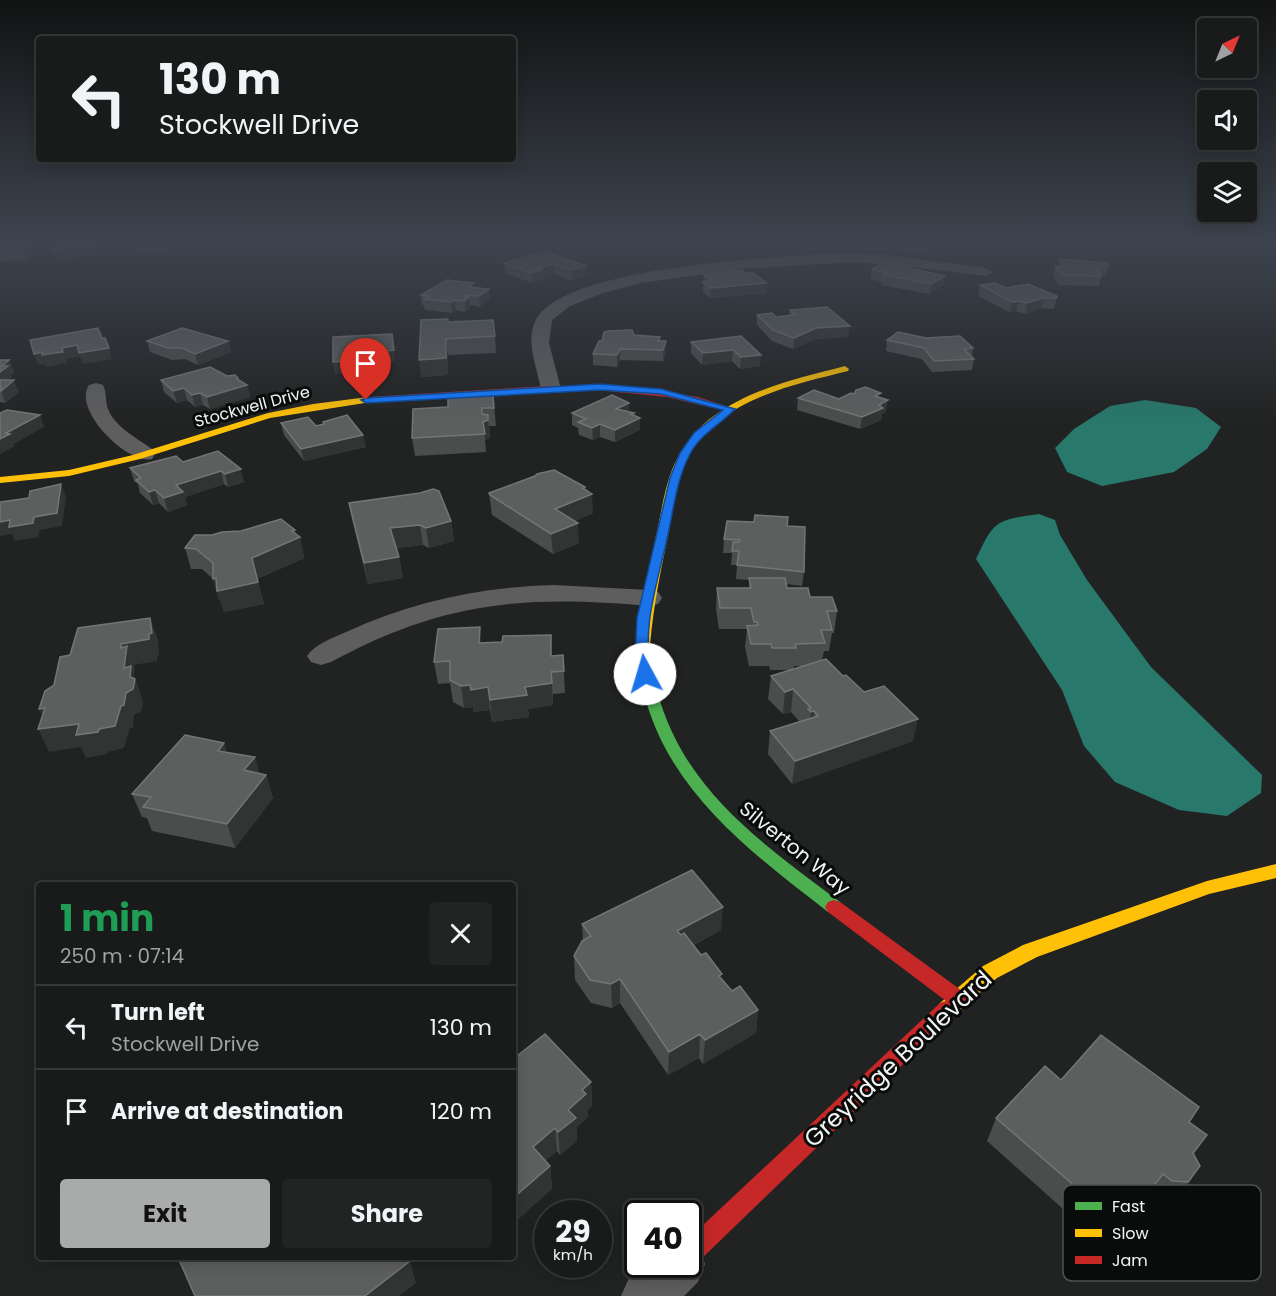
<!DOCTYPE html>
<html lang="en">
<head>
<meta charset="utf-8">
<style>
	:root { --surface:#191a1a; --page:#222323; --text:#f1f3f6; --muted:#9fa1a2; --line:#373839; --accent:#a9aaaa }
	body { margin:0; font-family:Poppins,sans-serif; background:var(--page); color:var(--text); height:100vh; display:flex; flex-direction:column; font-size:22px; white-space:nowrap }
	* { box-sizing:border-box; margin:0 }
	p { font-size:20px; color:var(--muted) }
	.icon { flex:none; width:33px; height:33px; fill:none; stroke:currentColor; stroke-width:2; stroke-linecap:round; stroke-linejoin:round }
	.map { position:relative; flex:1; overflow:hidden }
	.details { position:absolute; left:36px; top:882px; width:480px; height:378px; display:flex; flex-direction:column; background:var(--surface); border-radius:6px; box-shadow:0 3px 15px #0003,0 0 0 2px var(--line) }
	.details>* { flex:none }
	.top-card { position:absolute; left:36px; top:36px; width:480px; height:126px; border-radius:6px; box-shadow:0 3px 15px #0003,0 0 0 2px var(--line); background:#191a1a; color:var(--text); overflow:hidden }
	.needle { width:39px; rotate:43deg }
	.tools { position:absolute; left:1197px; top:18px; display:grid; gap:12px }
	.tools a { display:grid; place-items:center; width:60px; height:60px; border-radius:6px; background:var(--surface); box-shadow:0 3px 15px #0003,0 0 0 2px var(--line); font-size:30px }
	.speed { position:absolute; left:534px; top:1200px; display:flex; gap:12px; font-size:30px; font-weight:700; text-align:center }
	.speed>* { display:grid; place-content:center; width:78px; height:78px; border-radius:50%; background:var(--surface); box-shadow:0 3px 15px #0003,0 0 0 2px var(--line); line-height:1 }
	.speed small { font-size:15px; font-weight:400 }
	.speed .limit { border:3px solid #111; border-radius:9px; background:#fff; color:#111 }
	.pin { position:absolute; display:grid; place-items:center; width:51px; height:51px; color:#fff; margin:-62px -26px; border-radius:50% 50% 50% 0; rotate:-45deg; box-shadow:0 0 6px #0007 }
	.pin .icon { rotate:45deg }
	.me { position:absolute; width:66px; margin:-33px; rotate:354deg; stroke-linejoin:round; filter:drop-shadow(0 0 4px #0008) }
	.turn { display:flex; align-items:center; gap:21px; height:126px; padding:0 24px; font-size:27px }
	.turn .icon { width:78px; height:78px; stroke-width:2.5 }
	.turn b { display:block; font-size:42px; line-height:51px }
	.round { display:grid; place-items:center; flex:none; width:63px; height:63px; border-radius:6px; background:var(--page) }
	.headline { display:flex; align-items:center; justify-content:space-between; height:102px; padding:0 24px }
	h1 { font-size:36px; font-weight:700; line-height:45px; color:#1e9e55 }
	.cta { display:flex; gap:12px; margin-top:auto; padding:12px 24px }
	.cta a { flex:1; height:69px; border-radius:6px; background:var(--accent); color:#111; font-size:24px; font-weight:700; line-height:69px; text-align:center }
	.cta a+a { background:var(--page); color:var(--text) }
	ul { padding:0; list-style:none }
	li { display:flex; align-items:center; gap:18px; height:84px; padding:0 24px; border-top:2px solid var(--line) }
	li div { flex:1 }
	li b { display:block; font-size:22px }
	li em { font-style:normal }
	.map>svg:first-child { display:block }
</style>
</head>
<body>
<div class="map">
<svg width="1276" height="1296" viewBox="0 0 1276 1296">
	<rect width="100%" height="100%" fill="#212222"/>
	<!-- water -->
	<g fill="#28786c">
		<path d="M1145,400l51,8 25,19 -14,22 -33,23 -72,14 -35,-14 -12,-24 19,-19 36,-23z"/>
		<path d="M1039,514l16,6 5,15 27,45 64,87 111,108 -1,18 -34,23 -48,-6 -64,-28 -31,-36 -22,-56 -86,-131c18,-39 20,-39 63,-45z"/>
	</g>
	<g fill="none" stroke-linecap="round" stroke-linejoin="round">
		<!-- street -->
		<g fill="#5e5e5e" fill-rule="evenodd">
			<path d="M826,254l61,1 99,13 7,4 -7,4 -82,-10 -50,-4 -115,7 -98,14 -38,10 -33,13 -18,14 -3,23 12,46 -3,4h-14l-3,-4c-4,-22 -17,-50 -4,-71 29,-50 232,-61 289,-64z"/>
			<path d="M96,383l7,2c4,7 2,16 5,24 7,18 29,29 44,40l3,5 -3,5c-24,6 -80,-49 -63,-74z"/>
			<path d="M553,585l96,5 9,2 4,6 -4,6 -9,2c-124,-11 -206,-5 -318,56l-10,3 -10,-3 -4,-6c8,-12 26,-18 39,-24 65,-30 135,-45 207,-47z"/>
			<path d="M688,1242l10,4 7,18 -7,18 -14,14h-63l8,-18 14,-14h45z"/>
		</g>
		<!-- fast -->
		<path fill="#4caf50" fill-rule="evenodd" d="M642,658l7,4c7,27 14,53 27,78 35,69 104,117 164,162l3,5 -3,5 -6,2 -6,-2c-63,-49 -131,-99 -167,-172 -12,-25 -19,-51 -26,-78z"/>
		<!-- slow -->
		<g fill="#ffc107" fill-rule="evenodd">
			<path d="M845,366l4,3 -1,2c-56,14 -130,29 -160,86 -12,24 -15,52 -20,79 -9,42 -17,83 -19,126l-2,3h-10l-2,-3c3,-43 12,-84 21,-126 6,-26 9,-55 22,-79 32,-60 106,-75 167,-91z"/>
			<path d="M368,397l5,3 -2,2 -101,16 -130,41 -71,17 -69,7v-6l69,-7 64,-15 135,-42 45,-9z"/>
			<path d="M1276,864v14l-67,16 -172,63 -40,21 -43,37 -7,3 -7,-3 -3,-6 3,-6 43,-37 40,-21 184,-64z"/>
		</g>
		<!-- jam -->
		<g fill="#c62828" fill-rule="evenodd">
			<path d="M546,386l91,2 61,9 37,12 -5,3 -63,-15 -60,-6h-61l-178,12 -5,-3 5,-3z"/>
			<path d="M834,900l6,2 125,91 3,6 -3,6 -9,2 -2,8 -258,249 -8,4 -8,-4h8v-25l252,-236 6,-2 -118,-89 -3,-5 3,-5z"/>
		</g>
	</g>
	<!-- wall -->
	<g fill="#4b4d4c" fill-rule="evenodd">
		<path d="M0,242h34l2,7 -3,7 -5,1 -1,3 -27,1z"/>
		<path d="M133,242h35l-1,8h-32z"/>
		<path d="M883,242h45l-2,9 -42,-3v-3h-2z"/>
		<path d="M546,252l40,24 -15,4 -17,-6 -12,3 1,3 -11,3 -27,-10 -1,-10z"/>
		<path d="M1060,259l48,7 -2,9h-5l-2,11 -41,-1 -5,-9 2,-10 3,1z"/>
		<path d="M872,269l73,7 -2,9 -14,9 -48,-9 1,-3 -12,-3z"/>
		<path d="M704,275l63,18 -57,5 -7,-6z"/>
		<path d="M980,285l26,3 51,8 -3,13 -13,-1 -16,6 -9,-3 -7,1 -31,-16z"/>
		<path d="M474,287l15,2 1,10 -10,8 -10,-2v3l-5,4 -9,-2 -4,3 -27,-3 -1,-5h-2l-1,-10z"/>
		<path d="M790,310l58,27 -33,2 -22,10 -21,-8 -15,-16v-10l19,2 13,-2z"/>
		<path d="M448,322l47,14 1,17 -48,2v20l-27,2z"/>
		<path d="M634,335l26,2v4h6v11l-3,9 -43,-1 -3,7 -24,-2v-11l9,-13z"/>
		<path d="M741,336l19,30 -20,3 -8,-8 -30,4 -11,-12v-11z"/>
		<path d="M887,340l86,8 -1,8 2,3 -2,11 -40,2 -10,-13 -36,-8z"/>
		<path d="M147,341h81l3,11 -33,13 -13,-6 -13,1 -22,-8z"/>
		<path d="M0,360h9l5,12 -3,2 1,3 -4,3 11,12 -14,11 -5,-1z"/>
		<path d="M227,376l11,2 1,2 8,5 3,12 -40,12 -7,-4 -8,2 -8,-7 -10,3 -13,-11 -3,-12z"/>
		<path d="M854,394l26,3 6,15 -4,2 -1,6 -21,9 -63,-19 1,-12 41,1z"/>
		<path d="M493,395l3,31h-7l1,12 -5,2 1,12 -71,4 -3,-18 36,-31z"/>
		<path d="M629,403v9l5,4 6,2v12l-25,12 -15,-5 -7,3 -14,-5 -1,-7 -6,-3v-12z"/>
		<path d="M323,422l43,25 -62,14 -20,-26 -3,-12 35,3 7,-1z"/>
		<path d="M218,451l26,31 -16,5 -4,-3 -39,13 2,8 -19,7 -9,-9 -6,2 -13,-12 -2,-9 -4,-3 -4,-13 53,-6z"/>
		<path d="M585,487l8,26 -18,8 4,22 -26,11 -61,-39 -3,-22z"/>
		<path d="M349,503l102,18 3,20 -25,7 -6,-3 -27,3 3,9 4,21 -35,6 -15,-61z"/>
		<path d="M787,526l17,46 -2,14 -16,-2 1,4 23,9 27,14 -3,22h-2l-3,18h-5l-2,9 91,81 -121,43 -24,-30 2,-23 30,-9 -9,-10 -8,2 -15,-15 3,-23 22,-6h-23l-1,-4h-20l-4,-19 2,-18h-28l-3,-20 1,-21h32v-8l-13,-1 1,-14h-6l1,-12h-9l1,-14zM794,666h12l-13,3z"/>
		<path d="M295,534l5,3 4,21 -47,21 7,25 -40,8 -4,-12h-1l-6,-21 -11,-10h-11l-6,-21 27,-13z"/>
		<path d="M482,643l70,13 11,-1 2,38 -12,1v11l-25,4 1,8 -37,5 -2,-12 -17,2v-5l-9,1 -11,-6 -3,-19 -12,1 -4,-22z"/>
		<path d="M227,752l28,5 4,16 7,2 7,23 -38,50 -83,-17 -5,-13 -5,-1 -10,-23z"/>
		<path d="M582,924l139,6 -27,15 38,46 26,19 -2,23 -53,31 -4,-6 -31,17 -48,-72 -8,5 -21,-5 -16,-23 -1,-24 9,-15z"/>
		<path d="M513,1059l78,23 1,24 -5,4 1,7 -11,10v14l-17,14 -3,-4 -12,10 5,5 2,23z"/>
		<path d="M1061,1080l138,27 -9,15 4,33 6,11 -15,23 -12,15h-15l-9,-8 -41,53 -121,-108 9,-23z"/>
	</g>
	<!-- shaded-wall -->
	<g fill="#323433">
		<path d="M32,242h2l2,7 -3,7 -5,1 -1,3 -4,-10 2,-3z"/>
		<path d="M95,242h6l-4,13 -41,4 -3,-10z"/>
		<path d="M554,264v10l-12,3 1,3 -11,3 -1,-10 6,-4z"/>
		<path d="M586,266v10l-15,4v-10z"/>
		<path d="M945,276l-2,9 -14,9 2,-10z"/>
		<path d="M767,283v10l-57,5 1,-10z"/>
		<path d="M489,289l1,10 -10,8 -1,-11z"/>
		<path d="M468,295v3l1,-1 1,11 -5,4v-15z"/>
		<path d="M1044,298l-3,10 -16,6 2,-11z"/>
		<path d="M455,300l1,10 -4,3 -1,-11z"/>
		<path d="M1019,301l-3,10 -7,1 3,-10z"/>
		<path d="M850,326l-2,11 -33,2 -22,10 1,-11 22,-10z"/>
		<path d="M392,334l3,27 -21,3v-3l-14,1v10l-25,2 -2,-12z"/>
		<path d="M446,339l2,16v20l-27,2 -2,-17z"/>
		<path d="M228,341l3,11 -33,13 -3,-11z"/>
		<path d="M666,341v11l-3,9v-11z"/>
		<path d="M77,345l3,12 -14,2 1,4 -21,4 -1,-3 -7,1 -4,-11z"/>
		<path d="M109,348l3,11 -29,5 -4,-11z"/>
		<path d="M620,349v11l-3,7v-12z"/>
		<path d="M733,350l-1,11 -30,4 1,-12z"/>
		<path d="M761,355l-1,11 -20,3 1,-12z"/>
		<path d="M9,360l5,12 -3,2 1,3 -12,9v-14l2,-6z"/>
		<path d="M238,378l3,9 6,-2 3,12 -40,12 -3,-12z"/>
		<path d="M14,380l5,12 -14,11 -4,-12z"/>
		<path d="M184,388l3,12 -10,3 -4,-12z"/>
		<path d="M200,393l3,12 -8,2 -3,-12z"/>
		<path d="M888,400l-2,12 -4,2 -1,6 -21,9 2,-12z"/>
		<path d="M629,403v12l-13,-6z"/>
		<path d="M634,413v8l6,-3v12l-25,12v-12l16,-16z"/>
		<path d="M40,415l4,12 -30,17 1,2 -15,8v-15l6,-6z"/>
		<path d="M488,420l2,18 -5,2 -2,-18z"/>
		<path d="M600,424v13l-7,3 -1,-12z"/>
		<path d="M363,435l3,12 -62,14 -3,-12z"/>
		<path d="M241,469l3,13 -16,5 -3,-13z"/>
		<path d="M221,471l3,13 -39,13 2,8 -19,7 -4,-14 12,-13z"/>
		<path d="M61,484l5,13 -4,29 -22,4 -2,7 -23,4 -3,-7 -12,2v-14l34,-5z"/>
		<path d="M585,487l1,10 6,-3 1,19 -37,16 -1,-20z"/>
		<path d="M155,490l4,13 -6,2 -4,-13z"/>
		<path d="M451,521l3,20 -25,7 -3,-20z"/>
		<path d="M578,523l1,20 -26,11 -2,-20z"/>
		<path d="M420,525l3,20 -29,3 -4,-20z"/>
		<path d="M295,530l2,8 3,-1 4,21 -47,21 7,25 -40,8 -4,-12h-1l-6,-21 39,-21z"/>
		<path d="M399,557l4,21 -35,6 -4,-21z"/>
		<path d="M150,618l8,22 1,15 -2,1v5l-23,4 1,3 -1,7 9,26 -2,11 -7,3 -1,13h-3l-6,20 -16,4 -1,2 -21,4 -5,-11 -32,5 -11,-23 10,-1 -9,-19 85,-41 -3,-20v-4z"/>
		<path d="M480,627l2,22 -3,-6z"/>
		<path d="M552,683l1,22 -25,4 1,8 -37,5 -2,-22 35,-13z"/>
		<path d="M470,685l18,2 2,23 -17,2v-5l-9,1 -3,-22z"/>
		<path d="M793,689l-2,23 -8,2 2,-22z"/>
		<path d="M814,711l-3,23 -3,1 3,-23z"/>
		<path d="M918,719l-5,22 -121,43 3,-23z"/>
		<path d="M224,743l8,23 -14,-15z"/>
		<path d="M255,757l6,23 5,-5 7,23 -38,50 -8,-24 17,-54z"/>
		<path d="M723,907l-2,23 -45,24 1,-23z"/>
		<path d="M620,979v24l-8,5 -1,-24z"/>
		<path d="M758,1010l-2,23 -53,31 2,-24z"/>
		<path d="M700,1034l-1,24 -31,17 1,-23z"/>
		<path d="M591,1082l1,24 -5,4 1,7 -11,10v14l-17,14 -2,-23 10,-22 14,-20z"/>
		<path d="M555,1128l2,23 -22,19 -2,-23z"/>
		<path d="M1207,1135l-15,23 1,-5z"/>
		<path d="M550,1166l2,23 -39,35v-26z"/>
		<path d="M1200,1166l-15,23 -12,15 15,-22z"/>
		<path d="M1163,1174l-14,22 -41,53 14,-22z"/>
		<path d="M410,1261l6,22 -17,13h-34z"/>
	</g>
	<!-- building -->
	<g fill="#5d5f5e" stroke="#747675" stroke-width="1.5">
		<path d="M0,242h32l-2,5h-5l-2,3 -23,2z"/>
		<path d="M56,242h39l-1,4 -41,3z"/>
		<path d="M546,252l40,14 -15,4 -17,-6 -17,5 5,1 -11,3 -27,-10z"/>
		<path d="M1060,259l47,4 1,3h-11l4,10 -40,-1 -6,-9 8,1z"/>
		<path d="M884,262l61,14 -14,8 -48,-9 4,-2 -15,-4z"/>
		<path d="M740,270l6,3h7l14,10 -56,5 -8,-6 10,-1 -9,-6z"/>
		<path d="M447,280l27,3 -6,4 21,2 -10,7 -11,-1 -3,2h4l-5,4 -9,-1 -4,2 -27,-3 5,-3 -8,-1z"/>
		<path d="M995,283l11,5 22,-4 29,12v2h-13l-17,5 -8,-2 -7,1 -32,-17z"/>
		<path d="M827,307l23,19 -34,2 -22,10 -21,-8 -16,-15 15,-2 4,4 19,-2 -5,-5z"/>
		<path d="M448,319v3l45,-2 2,16 -49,3v19l-27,2 2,-40z"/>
		<path d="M98,328l4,10h3l4,10 -30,5 -2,-8 -15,3 1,4 -21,3v-3l-8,2 -4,-14z"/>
		<path d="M182,328l46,13 -33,13 -13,-6h-14l-21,-7z"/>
		<path d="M632,330l2,5 26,2 -2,4h8l-3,9 -43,-1 -3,6 -24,-1 6,-13h3l2,-9 4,-1z"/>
		<path d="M898,332l28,6 34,-2 13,12 -9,1 10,10 -40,2 -10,-13 -37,-8z"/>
		<path d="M392,334l2,16 -21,3 -1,-4 -14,2v9l-25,2v-25z"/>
		<path d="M741,336l20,19 -20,2 -8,-7 -30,3 -12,-11z"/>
		<path d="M0,360h9l-7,6h6l-8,6z"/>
		<path d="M210,367l17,9 8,-1 3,3 -1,1 10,6 -40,12 -7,-4 -8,2 -8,-7 -11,3 -12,-11z"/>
		<path d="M0,380h14l-13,11z"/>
		<path d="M865,387l16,6 -6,3 13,4 -9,5 4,3 -21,9 -64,-19 16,-8 25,9 12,-6 3,1 2,-4z"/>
		<path d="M493,395l1,13h-12v6l6,1v5l-5,2 2,12 -73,4 1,-29 35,-2v-10z"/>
		<path d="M612,395l17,8 -13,6 18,4 -3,1 9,4 -25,12 -15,-6 -8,4 -14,-6 8,-3 -14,-6z"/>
		<path d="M7,410l33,5 -34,18 4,1 -10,5v-26z"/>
		<path d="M347,415l16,20 -62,14 -20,-26 27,-6 8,9 8,-2 -1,-2z"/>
		<path d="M218,451l23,18 -16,5 -4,-3 -45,14 7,7 -19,6 -9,-8 -6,2 -13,-12 5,-2 -11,-10 46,-12 7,6z"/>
		<path d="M554,470l31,17 -2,1 9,6 -37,15 23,14 -27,11 -61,-39 -1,-2 46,-17 2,-2z"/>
		<path d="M61,484l-4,29 -23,4 -1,6 -24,4 1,-7 -10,2v-20l29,-4 1,-7z"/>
		<path d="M433,489l6,2 12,30 -25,7 -6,-3 -30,3 9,29 -35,6 -15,-60 71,-10z"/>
		<path d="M755,515l33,2 -1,9 18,1 -1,45 -67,-7 2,-14h-7l1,-9h6l1,-2 -16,-1 3,-18 27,1z"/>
		<path d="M281,519l14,11 -3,1 8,6 -48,21 6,24 -41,9 -1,-13 -3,1v-16l-17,-14 -11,-1 10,-13h17l10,-3 19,-1z"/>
		<path d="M749,578h36l2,10h21l2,9h22l5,14h-10l5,19h-11l4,13 -30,1 1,4h-24l-1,-4h-20l-4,-18 11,-1 -1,-3h-3l-3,-14h-31l-3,-20h34z"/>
		<path d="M150,618l2,15 -3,1v5l-28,5v4l6,-2 -3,22 7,-2 -1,11 5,2 -2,10 -7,4 -2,12 -3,1 -6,20 -16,3 -1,3 -22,3 3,-11 -41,5 7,-21 -6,1 6,-18 9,-6 6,-28 10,-2 8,-27z"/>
		<path d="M480,627l-1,16 23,-1 1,-6 48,-1v21l12,-1 1,16 -13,1 1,11 -27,4 2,8 -37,5 -2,-13 -17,3 -1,-5 -9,1 -11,-6v-19l-16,1 4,-33z"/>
		<path d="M826,659l17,17 3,-1 18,17 20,-6 34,33 -123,42 -25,-30 48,-15 -4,-5 -3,1 -3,-3 3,-1 -18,-19 -8,3 -14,-16z"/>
		<path d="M185,735l39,8 -6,8 37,6 -11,13 22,5 -39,49 -84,-17 8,-10 -19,-3z"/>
		<path d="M692,870l31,37 -46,24 4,4 3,-2 17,22 5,-2 16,21 -3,2 13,15 8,-5 18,24 -53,30 -5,-6 -31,18 -49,-73 -9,5 -21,-4 -16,-24 8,-15 9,-5 -9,-12z"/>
		<path d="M545,1034l46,48 -9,8 4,4 -18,16 8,8 -18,14 -3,-4 -22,19 17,19 -37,32v-139z"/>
		<path d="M1101,1035l98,72 -10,15 18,13 -14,18 7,13 -12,16 -16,-1 -9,-7 -41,53 -126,-109 49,-52 16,14z"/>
		<path d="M187,1257h220l3,4 -45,35h-170l-15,-34z"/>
	</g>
	<!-- sky -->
	<linearGradient id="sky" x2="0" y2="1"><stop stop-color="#121313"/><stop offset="0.57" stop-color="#3d444f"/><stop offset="1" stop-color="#3d444f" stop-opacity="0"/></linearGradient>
	<rect width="1276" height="424" fill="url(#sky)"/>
	<!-- route -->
	<path fill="#1a73e8" stroke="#114b97" stroke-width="1.5" d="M600,384l61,5 74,20c-15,16 -35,25 -45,45 -13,24 -16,53 -22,80 -9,44 -28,95 -16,140l-7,4 -7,-4 -3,-13 2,-43 33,-140 10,-25 14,-20 29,-23 -62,-16 -61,-4 -234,13 -5,-3 5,-2z"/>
	<g text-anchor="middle" stroke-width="6" stroke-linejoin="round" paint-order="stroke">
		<!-- far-street labels -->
		<g font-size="16" fill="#f2f4f3" stroke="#0a0c0b">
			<text transform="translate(252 406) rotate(-15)" y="6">Stockwell Drive</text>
		</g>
		<!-- street labels -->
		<g font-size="20" fill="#f2f4f3" stroke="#0a0c0b">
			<text transform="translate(795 848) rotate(39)" y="7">Silverton Way</text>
		</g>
		<!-- near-street labels -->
		<g font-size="24" fill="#f2f4f3" stroke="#0a0c0b">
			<text transform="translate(898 1059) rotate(-43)" y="8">Greyridge Boulevard</text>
		</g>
	</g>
	<!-- legend -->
	<rect x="1063" y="1185" width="198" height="96" rx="9" fill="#0a0c0b" stroke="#505251" stroke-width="1.5"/>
	<rect x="1075" y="1202" width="27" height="8" fill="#4caf50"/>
	<rect x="1075" y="1229" width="27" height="8" fill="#ffc107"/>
	<rect x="1075" y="1256" width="27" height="8" fill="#c62828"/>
	<g font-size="16" fill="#f2f4f3">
		<text x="1112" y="1212">Fast</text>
		<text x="1112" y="1239">Slow</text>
		<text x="1112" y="1266">Jam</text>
	</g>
</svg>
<div class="tools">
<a><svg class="needle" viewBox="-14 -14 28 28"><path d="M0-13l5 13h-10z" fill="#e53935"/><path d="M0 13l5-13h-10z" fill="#9fa1a2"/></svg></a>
<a><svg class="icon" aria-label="sound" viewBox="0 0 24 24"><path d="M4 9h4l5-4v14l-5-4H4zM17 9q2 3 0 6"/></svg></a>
<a><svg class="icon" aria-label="layers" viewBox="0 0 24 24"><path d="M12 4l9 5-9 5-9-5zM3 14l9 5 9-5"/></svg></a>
</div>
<div class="speed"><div>29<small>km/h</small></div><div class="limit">40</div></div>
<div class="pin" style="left:366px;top:400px;background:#d93025"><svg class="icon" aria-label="arrive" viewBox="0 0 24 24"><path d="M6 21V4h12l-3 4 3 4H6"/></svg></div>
<svg class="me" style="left:645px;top:674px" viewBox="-20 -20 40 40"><circle r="19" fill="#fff"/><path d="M0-13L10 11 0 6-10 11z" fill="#1a73e8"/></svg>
<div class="top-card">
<div class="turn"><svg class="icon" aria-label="left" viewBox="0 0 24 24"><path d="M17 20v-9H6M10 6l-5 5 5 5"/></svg><div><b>130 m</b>Stockwell Drive</div></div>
</div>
<section class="details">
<div class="headline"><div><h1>1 min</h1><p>250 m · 07:14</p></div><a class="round"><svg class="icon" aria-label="close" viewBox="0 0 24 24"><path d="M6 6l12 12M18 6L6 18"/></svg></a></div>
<ul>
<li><svg class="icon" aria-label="left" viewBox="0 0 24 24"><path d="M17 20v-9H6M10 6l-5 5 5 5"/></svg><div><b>Turn left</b><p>Stockwell Drive</p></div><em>130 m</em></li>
<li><svg class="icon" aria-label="arrive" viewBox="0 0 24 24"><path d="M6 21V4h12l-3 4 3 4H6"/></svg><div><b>Arrive at destination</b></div><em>120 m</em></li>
</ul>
<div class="cta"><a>Exit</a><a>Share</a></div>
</section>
</div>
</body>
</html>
